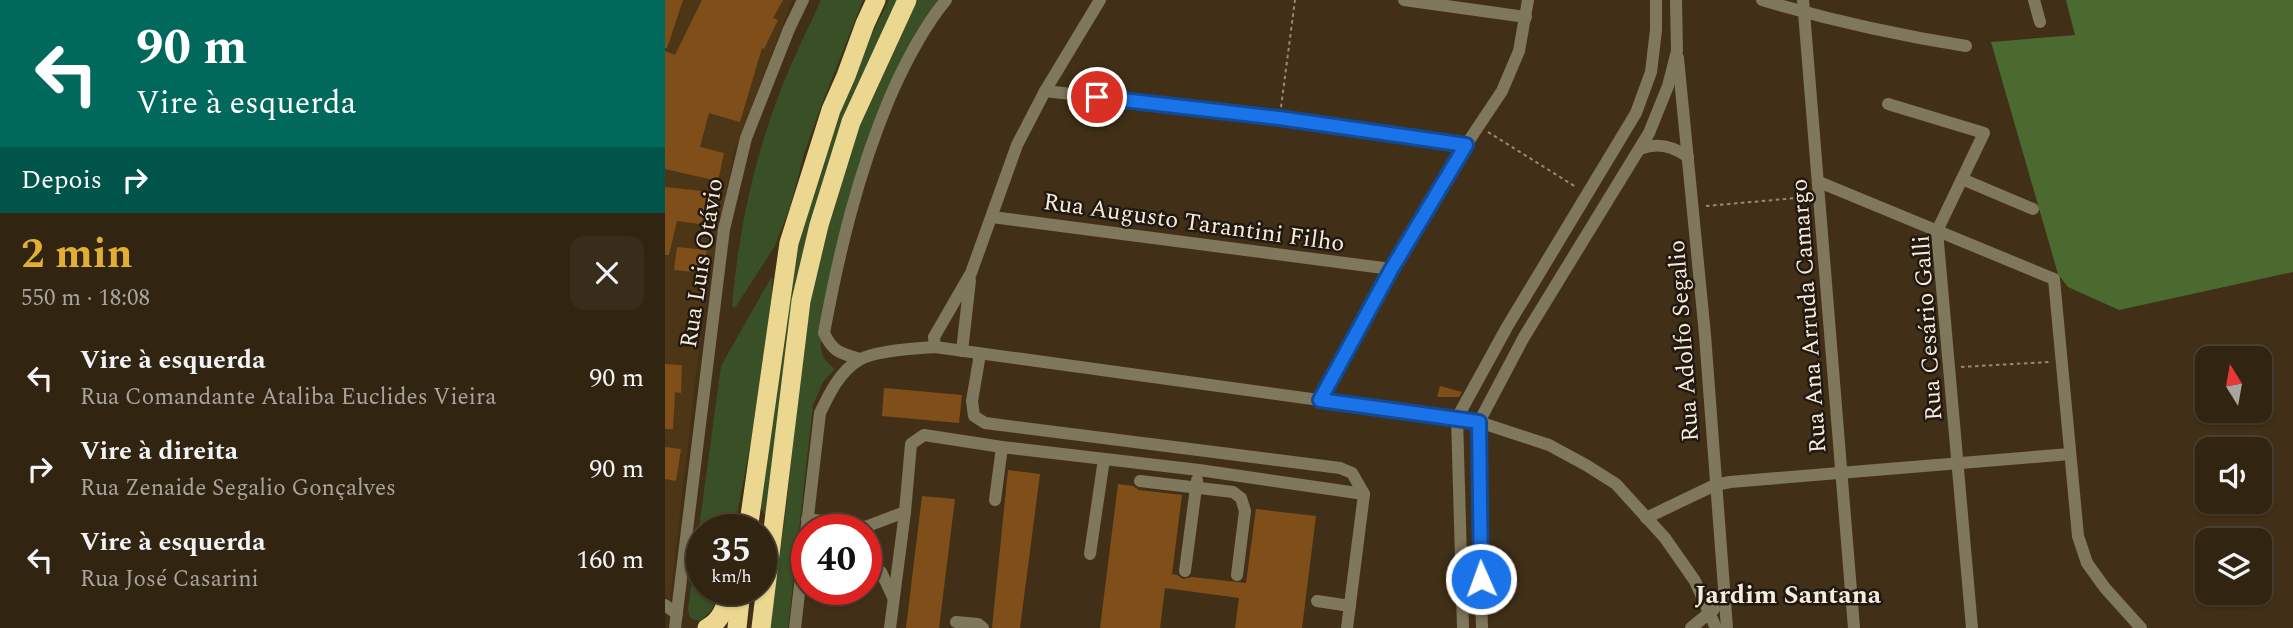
<!DOCTYPE html>
<html lang="pt">
<head>
<meta charset="utf-8">
<style>
	:root { --surface:#312411; --page:#392c1a; --text:#f1f3f6; --muted:#a8a49f; --line:#4c4131; --accent:#e3ae35 }
	body { margin:0; font-family:Spectral,serif; background:var(--page); color:var(--text); height:100vh; display:flex; flex-direction:column; font-size:26px; white-space:nowrap }
	* { box-sizing:border-box; margin:0 }
	p { font-size:23px; color:var(--muted) }
	.icon { flex:none; width:38px; height:38px; fill:none; stroke:currentColor; stroke-width:2; stroke-linecap:round; stroke-linejoin:round }
	.map { position:relative; flex:1; overflow:hidden }
	.sheet { display:flex; flex-direction:column; background:var(--surface); width:665px }
	.sheet>* { flex:none }
	.top-card { background:#00695c; color:#fff; overflow:hidden }
	.needle { width:46px; rotate:349deg }
	.tools { position:absolute; left:1530px; top:346px; display:grid; gap:14px }
	.tools a { display:grid; place-items:center; width:77px; height:77px; border-radius:14px; background:var(--surface); box-shadow:0 2px 5px #0004,0 0 0 2px var(--line); font-size:35px }
	.speed { position:absolute; left:21px; top:514px; display:flex; gap:14px; font-size:35px; font-weight:700; text-align:center }
	.speed>* { display:grid; place-content:center; width:91px; height:91px; border-radius:50%; background:var(--surface); box-shadow:0 2px 5px #0004,0 0 0 2px var(--line); line-height:1 }
	.speed small { font-size:18px; font-weight:400 }
	.speed .limit { border:10px solid #d22; background:#fff; color:#111 }
	.pin { position:absolute; display:grid; place-items:center; width:60px; height:60px; color:#fff; margin:-30px; border:4px solid #fff; border-radius:50%; box-shadow:0 2px 7px #0007 }
	.me { position:absolute; width:77px; margin:-38px; rotate:358deg; stroke-linejoin:round; filter:drop-shadow(0 0 5px #0008) }
	.turn { display:flex; align-items:center; gap:24px; height:147px; padding:0 21px; font-size:32px }
	.turn .icon { width:91px; height:91px; stroke-width:2.5 }
	.turn b { display:block; font-size:49px; line-height:60px }
	.then { display:flex; align-items:center; height:66px; padding:0 21px; background:#0003; gap:14px; font-size:26px }
	.round { display:grid; place-items:center; flex:none; width:74px; height:74px; border-radius:14px; background:var(--page) }
	.headline { display:flex; align-items:center; justify-content:space-between; height:119px; padding:0 21px }
	h1 { font-size:42px; font-weight:700; line-height:52px; color:var(--accent) }
	ul { padding:0; list-style:none }
	li { display:flex; align-items:center; gap:21px; height:91px; padding:0 21px }
	li div { flex:1 }
	li b { display:block; font-size:26px }
	li em { font-style:normal }
	main { display:flex; flex:1; min-height:0 }
	.map>svg:first-child { display:block }
</style>
</head>
<body>
<main>
<section class="sheet">
<div class="top-card">
<div class="turn"><svg class="icon" aria-label="left" viewBox="0 0 24 24"><path d="M17 20v-9H6M10 6l-5 5 5 5"/></svg><div><b>90 m</b>Vire à esquerda</div></div>
<div class="then">Depois<svg class="icon" aria-label="right" viewBox="0 0 24 24"><path d="M7 20v-9h11M14 6l5 5-5 5"/></svg></div>
</div>
<div class="headline"><div><h1>2 min</h1><p>550 m · 18:08</p></div><a class="round"><svg class="icon" aria-label="close" viewBox="0 0 24 24"><path d="M6 6l12 12M18 6L6 18"/></svg></a></div>
<ul>
<li><svg class="icon" aria-label="left" viewBox="0 0 24 24"><path d="M17 20v-9H6M10 6l-5 5 5 5"/></svg><div><b>Vire à esquerda</b><p>Rua Comandante Ataliba Euclides Vieira</p></div><em>90 m</em></li>
<li><svg class="icon" aria-label="right" viewBox="0 0 24 24"><path d="M7 20v-9h11M14 6l5 5-5 5"/></svg><div><b>Vire à direita</b><p>Rua Zenaide Segalio Gonçalves</p></div><em>90 m</em></li>
<li><svg class="icon" aria-label="left" viewBox="0 0 24 24"><path d="M17 20v-9H6M10 6l-5 5 5 5"/></svg><div><b>Vire à esquerda</b><p>Rua José Casarini</p></div><em>160 m</em></li>
</ul>
</section>
<div class="map">
<svg width="1628" height="628" viewBox="0 0 1628 628">
	<rect width="100%" height="100%" fill="#413017"/>
	<!-- built -->
	<path fill="#4c3616" d="M0,0h127l-58,153 -31,162 -33,285 -5,-4z"/>
	<!-- green -->
	<g fill="#394f26">
		<path d="M156,0h42l-43,109 -16,45 -14,53 -15,39 -40,62 -3,-2c6,-68 19,-134 42,-198 13,-37 31,-73 47,-108z"/>
		<path d="M224,0h9l-69,175 -62,342 -7,-10 39,-279 18,-55 50,-129z"/>
		<path d="M253,0h20l-14,21 -43,85 -59,222c-1,21 -5,27 13,41l-12,13 -10,23 -25,223h-21l17,-103 19,-173 14,-90 32,-118 63,-135z"/>
		<path d="M107,276v28l-16,110 -22,116h-32v60h19l-10,21 -11,10 -10,-3 -2,-9 33,-243z"/>
	</g>
	<!-- forest -->
	<path fill="#4b6a30" d="M1401,0h227v272l-174,38 -51,-23 -10,-13 -67,-232 84,-7z"/>
	<!-- building -->
	<g fill="#804f19">
		<path d="M0,0h18l-16,48h-2z"/>
		<path d="M37,0h81l-10,18 5,2 -14,29 -2,-1 -22,74 -31,-9 -9,34 24,6 -6,28 -53,-12v-118l10,4z"/>
		<path d="M0,187l46,5 -4,33 -30,-4 -8,34h-4z"/>
		<path d="M12,247l30,3 -4,23 -29,-3z"/>
		<path d="M0,364l17,1 -1,28 -6,-1 -2,37h-8z"/>
		<path d="M775,386l22,6 -3,5h-22z"/>
		<path d="M219,388l78,7 -3,28 -77,-7z"/>
		<path d="M0,447l16,2 -5,32 -11,-2z"/>
		<path d="M343,470l32,4 -20,154h-28z"/>
		<path d="M453,484l15,2 6,4 43,5 -10,79 5,1 6,4 9,-2 54,6 10,-74 60,7 -14,112h-67l4,-30 -74,-10 -5,40h-60z"/>
		<path d="M257,496l33,3 -16,129h-33z"/>
	</g>
	<g fill="none" stroke-linecap="round" stroke-linejoin="round">
		<!-- path -->
		<g stroke="#988a76" stroke-width="2" stroke-dasharray="3.5 3.5" stroke-linecap="butt">
			<path d="M616,107l14,-107"/>
			<path d="M823,132l88,55"/>
			<path d="M1041,206l102,-9"/>
			<path d="M1296,367l88,-5"/>
		</g>
		<!-- minor -->
		<g stroke="#80785c" stroke-width="12">
			<path d="M739,0l122,17"/>
			<path d="M1097,0c67,20 135,35 204,46"/>
			<path d="M1138,0l51,628"/>
			<path d="M1369,0l6,22"/>
			<path d="M1013,58l27,277 22,293"/>
			<path d="M380,91l234,27 187,27"/>
			<path d="M1223,104l96,29 -47,98 35,397"/>
			<path d="M975,149c18,-7 33,-3 48,8"/>
			<path d="M1297,179l71,30"/>
			<path d="M1154,182l235,97 24,257 9,27 18,25 36,40"/>
			<path d="M327,217l399,52"/>
			<path d="M270,347l-1,-10 37,-64 46,-128 28,-54 55,-91"/>
			<path d="M297,351l8,-71"/>
			<path d="M315,354l-8,47 2,15 11,7 355,45 12,5 12,21 -17,134"/>
			<path d="M195,359c-20,-6 -27,-7 -36,-26 15,-81 34,-160 66,-236 15,-34 32,-68 56,-97"/>
			<path d="M655,400l71,-131 75,-124 36,-54 17,-40 9,-51"/>
			<path d="M475,481l93,11 8,6 4,13 -8,64"/>
			<path d="M330,500l7,-53"/>
			<path d="M981,518l69,-33 15,-3 340,-28"/>
			<path d="M142,519l58,8 40,-15"/>
			<path d="M425,554l14,-95"/>
			<path d="M201,562l15,10 12,25"/>
			<path d="M520,571l12,-91"/>
			<path d="M652,601l33,5"/>
			<path d="M0,605l12,9"/>
			<path d="M291,622l22,2 5,4"/>
			<path d="M10,628l49,-399 22,-91 43,-109 14,-29"/>
			<path d="M130,628l25,-215c9,-19 20,-42 39,-53 15,-9 58,-12 76,-13l544,75 70,23 37,20 30,19 49,54 30,43 21,47"/>
			<path d="M225,628l15,-116 6,-68 13,-9 78,12 197,23 165,24"/>
			<path d="M798,628l-6,-210 50,-91 129,-214 15,-41 5,-42v-30"/>
			<path d="M817,628l-4,-123 1,-83 45,-85 125,-204 19,-47 9,-35 -1,-51"/>
			<path d="M1026,628l23,-19"/>
		</g>
		<!-- highway -->
		<g stroke="#ebd790" stroke-width="19">
			<path d="M83,530l41,-287 42,-133 15,-34 19,-52 11,-24"/>
			<path d="M42,628c15,-7 19,-23 23,-38"/>
			<path d="M72,628l4,-38"/>
			<path d="M96,628l40,-327 18,-76 32,-103 56,-122"/>
		</g>
	</g>
	<g fill="none" stroke-linecap="round" stroke-linejoin="round">
		<defs>
			<path id="route" d="M432,97l182,21 187,27 -75,125 -71,130 159,22 2,157"/>
		</defs>
		<!-- route casing -->
		<use href="#route" stroke="#114b97" stroke-width="18"/>
		<!-- route -->
		<use href="#route" stroke="#1a73e8" stroke-width="12"/>
	</g>
	<g text-anchor="middle" stroke-width="5" stroke-linejoin="round" paint-order="stroke">
		<!-- street labels -->
		<g font-size="24" fill="#f6ebdc" stroke="#21190f">
			<text transform="translate(529 222) rotate(8)" y="8">Rua Augusto Tarantini Filho</text>
			<text transform="translate(36 263) rotate(-81)" y="8">Rua Luis Otávio</text>
			<text transform="translate(1143 316) rotate(-94)" y="8">Rua Ana Arruda Camargo</text>
			<text transform="translate(1262 328) rotate(-94)" y="8">Rua Cesário Galli</text>
			<text transform="translate(1018 341) rotate(-94)" y="8">Rua Adolfo Segalio</text>
		</g>
		<!-- neighbourhood labels -->
		<g font-size="26" font-weight="bold" fill="#f6ebdc" stroke="#21190f">
			<text x="1123" y="603">Jardim Santana</text>
		</g>
	</g>
</svg>
<div class="tools">
<a><svg class="needle" viewBox="-14 -14 28 28"><path d="M0-13l5 13h-10z" fill="#e53935"/><path d="M0 13l5-13h-10z" fill="#a8a49f"/></svg></a>
<a><svg class="icon" aria-label="sound" viewBox="0 0 24 24"><path d="M4 9h4l5-4v14l-5-4H4zM17 9q2 3 0 6"/></svg></a>
<a><svg class="icon" aria-label="layers" viewBox="0 0 24 24"><path d="M12 4l9 5-9 5-9-5zM3 14l9 5 9-5"/></svg></a>
</div>
<div class="speed"><div>35<small>km/h</small></div><div class="limit">40</div></div>
<div class="pin" style="left:432px;top:97px;background:#d93025"><svg class="icon" aria-label="arrive" viewBox="0 0 24 24"><path d="M6 21V4h12l-3 4 3 4H6"/></svg></div>
<svg class="me" style="left:816px;top:579px" viewBox="-20 -20 40 40"><circle r="17" fill="#1a73e8" stroke="#fff" stroke-width="3"/><path d="M0-11L8 9 0 5-8 9z" fill="#fff"/></svg>
</div>
</main>
</body>
</html>
